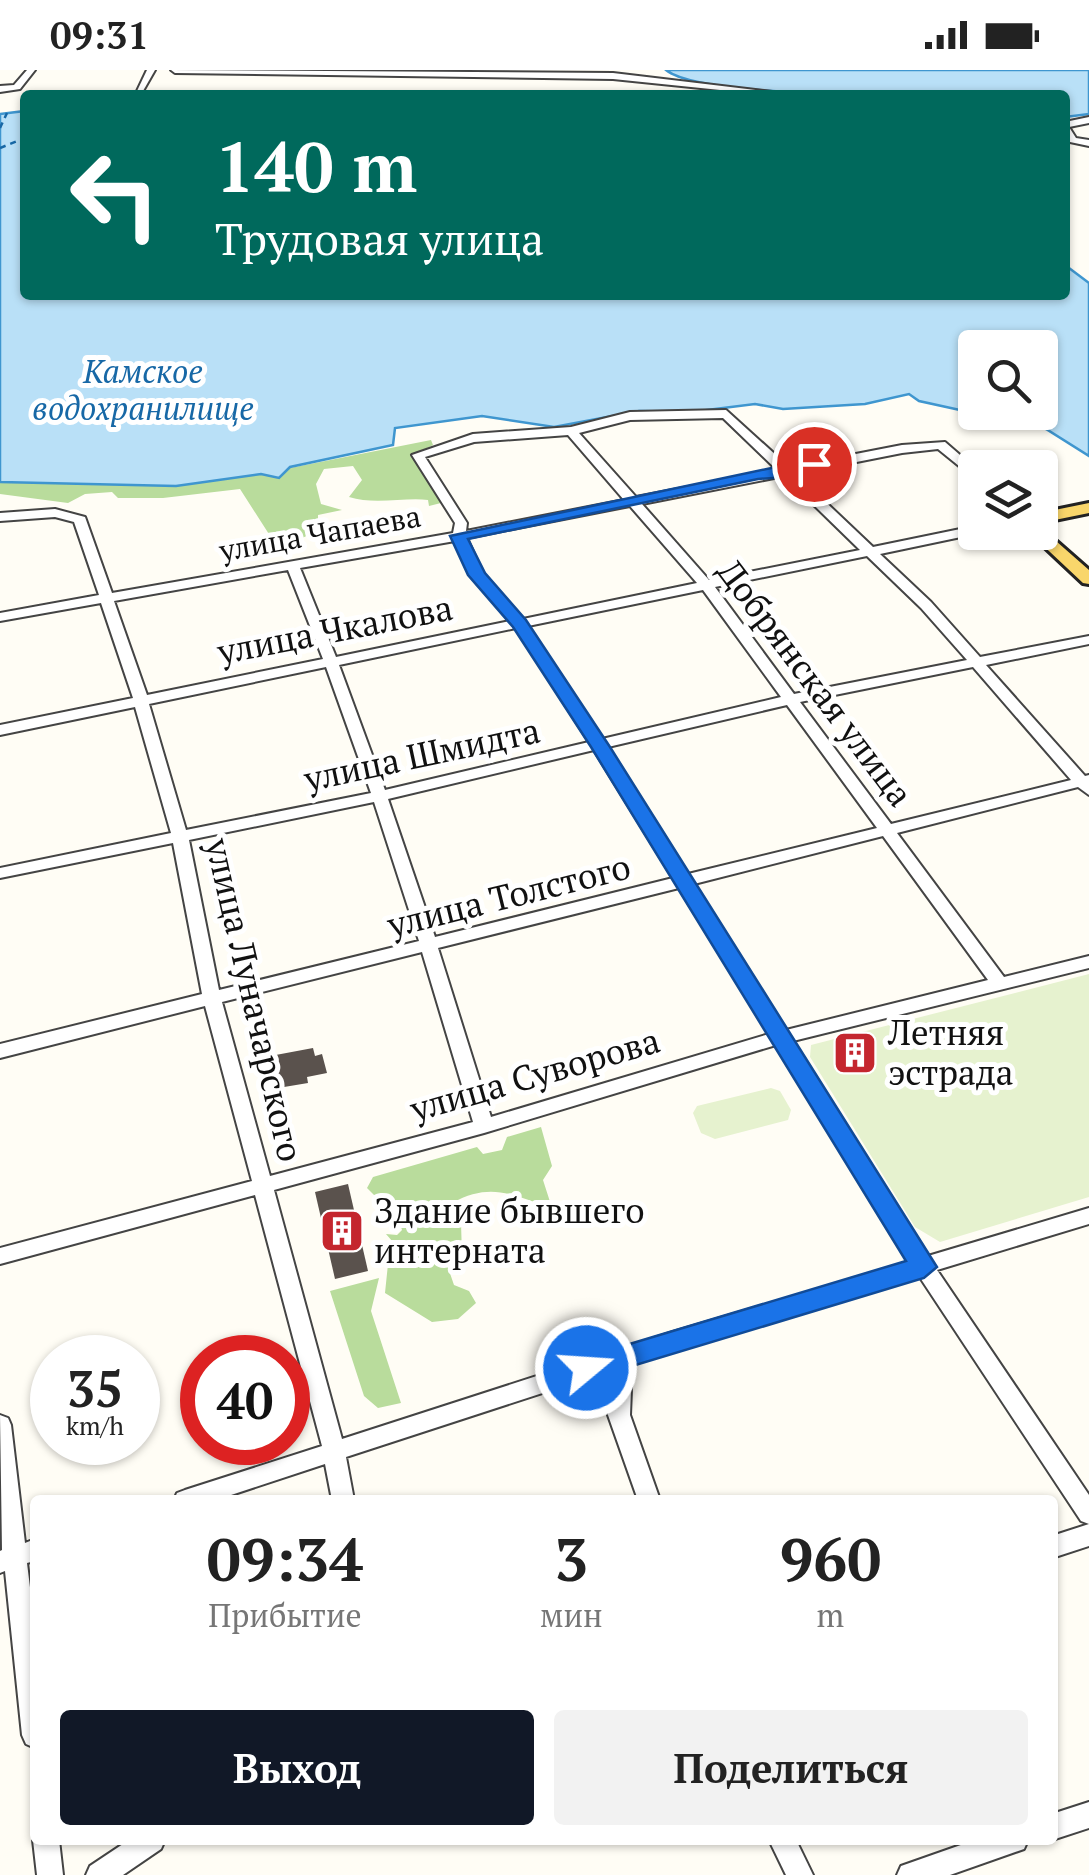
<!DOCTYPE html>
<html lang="ru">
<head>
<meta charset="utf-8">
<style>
	:root { --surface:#fff; --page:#f2f2f2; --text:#222; --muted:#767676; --accent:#111827 }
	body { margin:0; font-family:"PT Serif",serif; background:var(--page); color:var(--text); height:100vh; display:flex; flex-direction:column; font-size:38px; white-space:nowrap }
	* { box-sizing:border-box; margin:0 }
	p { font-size:32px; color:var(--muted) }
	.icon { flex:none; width:55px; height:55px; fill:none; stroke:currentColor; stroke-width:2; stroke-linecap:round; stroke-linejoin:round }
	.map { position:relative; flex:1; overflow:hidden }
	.side { position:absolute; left:30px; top:1425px; width:1028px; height:350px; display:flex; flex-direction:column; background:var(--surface); border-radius:10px; box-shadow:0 2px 8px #0004 }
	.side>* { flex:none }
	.hud { position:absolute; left:20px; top:20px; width:1050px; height:210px; border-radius:10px; box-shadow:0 2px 8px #0004; background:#00695c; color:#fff; overflow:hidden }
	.tools { position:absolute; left:958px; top:260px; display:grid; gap:20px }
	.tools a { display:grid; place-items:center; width:100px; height:100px; border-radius:10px; background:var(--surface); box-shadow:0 2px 8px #0004; font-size:50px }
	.speed { position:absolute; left:30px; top:1265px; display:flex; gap:20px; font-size:50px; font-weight:700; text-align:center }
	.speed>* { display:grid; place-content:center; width:130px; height:130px; border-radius:50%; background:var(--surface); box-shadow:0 2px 8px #0004; line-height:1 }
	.speed small { font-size:25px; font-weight:400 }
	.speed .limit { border:15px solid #d22; background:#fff; color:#111 }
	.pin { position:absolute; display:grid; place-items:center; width:85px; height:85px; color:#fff; margin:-42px; border:5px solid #fff; border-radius:50%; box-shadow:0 2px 10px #0007 }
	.me { position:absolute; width:110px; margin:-55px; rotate:72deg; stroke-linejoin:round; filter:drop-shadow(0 0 8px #0008) }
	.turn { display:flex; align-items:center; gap:35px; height:210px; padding:0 30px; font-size:45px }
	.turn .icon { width:130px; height:130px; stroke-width:2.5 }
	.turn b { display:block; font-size:70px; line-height:85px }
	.eta { display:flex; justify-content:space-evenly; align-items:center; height:170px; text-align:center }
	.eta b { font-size:60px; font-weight:700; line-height:70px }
	.action { display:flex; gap:20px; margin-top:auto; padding:20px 30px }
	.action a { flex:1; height:115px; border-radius:10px; background:var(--accent); color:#fff; font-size:40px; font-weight:700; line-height:115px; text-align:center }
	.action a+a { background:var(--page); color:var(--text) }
	.status { display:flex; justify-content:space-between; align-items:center; height:70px; padding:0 50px; background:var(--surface); direction:ltr }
	.status svg { height:28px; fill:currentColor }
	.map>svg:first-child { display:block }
</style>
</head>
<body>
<div class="status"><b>09:31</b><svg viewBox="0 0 49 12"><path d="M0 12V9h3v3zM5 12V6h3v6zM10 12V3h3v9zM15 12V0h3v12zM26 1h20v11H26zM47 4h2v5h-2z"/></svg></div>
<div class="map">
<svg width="1089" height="1805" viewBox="0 0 1089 1805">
	<rect width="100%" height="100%" fill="#fffdf5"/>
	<!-- forest -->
	<g fill="#b9dc9c">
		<path d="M431,370l2,5 -19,10 27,48 -12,3 -1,-6c-22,-3 -54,5 -79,-3l13,-17 -9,-14 -29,3 -8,15 5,20 21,6 -24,5v13c-13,11 -28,16 -44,14l-34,-53 -77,9h-45l-6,-6 -27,2 -17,9 -68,-9v-12l176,4 85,-12 18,4 11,-10z"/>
		<path d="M541,1057l11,39 -9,14 9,28c-38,-12 -60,-27 -100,-5l-2,9 11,11 1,32 -15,-6 -4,4 11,32 15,6 7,12 -18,16 -26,3 -47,-29 3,-29 11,-15 -13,-15 11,1 5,-5 -3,-10 -32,-32 6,-11 104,-30 6,7 19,-4 5,-13z"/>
		<path d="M379,1208l-8,33 30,92 -23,5 -14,-12 -34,-105z"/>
	</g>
	<!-- pitch -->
	<g fill="#e6f2cf">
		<path d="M1089,904v223l-149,45 -25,-15 -105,-170 1,-12z"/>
		<path d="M771,1018l9,3 11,19 -3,10 -73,19 -14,-6 -8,-20 4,-7z"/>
	</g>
	<!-- water -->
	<g fill="#b9e0f7" stroke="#3f96cf" stroke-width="2.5" fill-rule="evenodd">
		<path d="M666,0h423v44l-24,3v-22c-66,0 -359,8 -399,-25z"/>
		<path d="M25,41v184h1040v-30l24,18v173l-43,-27 -127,-28 -10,-7 -44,10 -82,5 -28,-5 -64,8 -52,-1 -85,16 -72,-11 -87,12 -2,17 -103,22 -11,11 -18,-4 -85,12 -176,-4v-368zM975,278h65v64h-65z"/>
	</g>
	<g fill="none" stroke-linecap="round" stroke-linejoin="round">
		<!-- ferry -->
		<g stroke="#1768a6" stroke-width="2.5" stroke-dasharray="6 5" stroke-linecap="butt">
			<path d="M0,58l7,-15"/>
			<path d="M0,78l25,-10"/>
		</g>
	</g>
	<!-- building -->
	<g fill="#5a524d">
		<path d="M313,978l2,8 7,-2 5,19 -20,4 1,6 -36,6 -7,-32z"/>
		<path d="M348,1114l20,87 -33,8 -20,-87z"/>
	</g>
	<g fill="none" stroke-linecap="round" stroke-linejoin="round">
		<defs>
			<g id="minor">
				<path d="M27,0h8l-15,19 -20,3v-6l14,-1z"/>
				<path d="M147,0h8l-12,21h-6z"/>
				<path d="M171,0l442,3 185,22h-29l-156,-16 -438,-6z"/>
				<path d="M1089,47v6l-20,4 7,11 13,2v6l-19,-4 -5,-7v-13z"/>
				<path d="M726,340l63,57 113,-22 43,-3 30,26v11l-37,-30 -36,4 -106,21 77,73 102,-21v6l5,1 -100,21 51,48 49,55 109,-21v8l-103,21 99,111 4,-1v20l-11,-8 -181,46 107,144 85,-21v12l-296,73 135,215 161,-48v16l-152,46 152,225v51l-37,12v-22l37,-12 -8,-3 -162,-245 -287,88 -2,51 30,85h-22l-30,-85 2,-44 -264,86 8,43h-22l-7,-36 -109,36h-42l3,-7 8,-3 137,-44 -67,-251 -255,69v-16l252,-67 -47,-175 -205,52v-14l202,-50 -29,-151 -173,35v-10l171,-35 -36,-126 -135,28v-10l133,-27 -32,-95 -101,18v-8l99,-18 -25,-73 -19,-5 -55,4v-8l55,-4 30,8 27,76 341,-60 2,-10 -43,-68 61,-21 98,-7 59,-15zM723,348l54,52 -141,27 -57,-64 51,-13zM568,365l56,65 -158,31 1,-8 -42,-66 49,-15zM784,406l76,74 -151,30 -67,-76zM630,436l67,77 -174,36 -40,-45 -16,-36zM455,471l15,34 40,46 -174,36 -36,-89zM867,486l54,52 46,52 -173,34 -79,-107zM288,500l35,89 -176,36 -33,-94zM703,520l78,107 -179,42 -74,-113zM516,558l73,114 -204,48 -46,-125zM326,597l45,126 -185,37 -37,-126zM973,597l98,113 -180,44 -91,-122zM787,635l90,123 -189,46 -80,-127zM594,680l79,128 -238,59 -47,-138zM374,732l45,139 -200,49 -30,-150zM883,766l105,144 -202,50 -92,-146zM679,818l90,146 -278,83 -53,-169zM422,882l51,170 -203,54 -48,-174zM776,975l134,217 -237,70 -331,107 -68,-249 210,-57z"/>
				<path d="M0,1345l8,3 3,7 14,118 10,-4v22l-8,2 8,65v120l-9,-4 -4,-9 -17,-164 -5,2v-22l2,-1z"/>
				<path d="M1089,1732v26l-37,12v-26z"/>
				<path d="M35,1765v5h24l4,35h-26l-4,-35z"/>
				<path d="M129,1770h36l-4,9 -38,26h-37l4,-9z"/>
				<path d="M769,1770h27l17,35h-27z"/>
				<path d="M975,1770h53l-4,9 -74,26h-53l4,-9z"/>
			</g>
			<g id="major">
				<path d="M1089,433v10l-49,10v-10z"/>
				<path d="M1040,457l49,43v14l-6,-1 -50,-47 -2,-4h9z"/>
			</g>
		</defs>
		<!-- minor casing -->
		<use href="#minor" stroke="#444" stroke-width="4"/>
		<!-- major casing -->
		<use href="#major" stroke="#222" stroke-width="6"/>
		<!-- minor -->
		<use href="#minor" fill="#fff" fill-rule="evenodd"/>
		<!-- major -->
		<use href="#major" fill="#f9d66b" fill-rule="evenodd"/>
	</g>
	<!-- route -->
	<path fill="#1a73e8" stroke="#114b97" stroke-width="2.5" d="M814,389l8,5 -3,3 -31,10 -30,2 -290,60 17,34 41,47 84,127 327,520 -13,11 -338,102 -10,-3 -4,-9 4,-8 330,-99 -315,-514 -78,-120 -45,-52 -18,-39z"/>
	<!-- icons -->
	<defs>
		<symbol id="building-square" viewBox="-11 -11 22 22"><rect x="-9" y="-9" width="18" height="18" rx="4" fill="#c4262e" stroke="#fff"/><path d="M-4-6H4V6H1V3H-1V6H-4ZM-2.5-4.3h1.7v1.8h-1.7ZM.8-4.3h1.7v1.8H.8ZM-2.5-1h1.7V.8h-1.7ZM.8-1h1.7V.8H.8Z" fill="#fff"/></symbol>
	</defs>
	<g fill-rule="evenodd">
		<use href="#building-square" x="830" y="958" width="50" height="50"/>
		<use href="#building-square" x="317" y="1136" width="50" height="50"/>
	</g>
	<g text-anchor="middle" stroke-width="10" stroke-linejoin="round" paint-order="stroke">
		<!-- far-street labels -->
		<g font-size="30" fill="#111" stroke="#fff">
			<text transform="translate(320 464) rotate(-10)" y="10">улица Чапаева</text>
		</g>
		<!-- far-water labels -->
		<g font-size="32" font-style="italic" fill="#1768a6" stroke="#fff">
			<text x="143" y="313">Камское<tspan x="143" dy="37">водохранилище</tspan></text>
		</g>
		<!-- street labels -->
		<g font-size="35" fill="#111" stroke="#fff">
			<text transform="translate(335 560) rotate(-11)" y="12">улица Чкалова</text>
			<text transform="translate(815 613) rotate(53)" y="12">Добрянская улица</text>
			<text transform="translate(422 685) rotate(-12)" y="12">улица Шмидта</text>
			<text transform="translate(509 826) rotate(-14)" y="12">улица Толстого</text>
			<text transform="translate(254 930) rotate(77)" y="12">улица Луначарского</text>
			<text transform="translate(535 1005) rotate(-16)" y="12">улица Суворова</text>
		</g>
		<!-- poi labels -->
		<g font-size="35" fill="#111" stroke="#fff" text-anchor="start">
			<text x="888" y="975">Летняя<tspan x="888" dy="40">эстрада</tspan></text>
			<text x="374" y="1153">Здание бывшего<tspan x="374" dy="40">интерната</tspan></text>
		</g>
	</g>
</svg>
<div class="tools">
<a><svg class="icon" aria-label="search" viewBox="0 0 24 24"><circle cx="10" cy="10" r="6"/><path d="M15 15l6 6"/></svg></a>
<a><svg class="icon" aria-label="layers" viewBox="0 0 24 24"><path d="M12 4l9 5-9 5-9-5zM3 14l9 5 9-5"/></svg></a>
</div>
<div class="speed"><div>35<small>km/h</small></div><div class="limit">40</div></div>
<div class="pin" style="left:814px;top:394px;background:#d93025"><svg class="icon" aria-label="arrive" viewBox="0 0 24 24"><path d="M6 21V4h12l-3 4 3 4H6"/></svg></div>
<svg class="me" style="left:586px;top:1298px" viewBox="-20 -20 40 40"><circle r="17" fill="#1a73e8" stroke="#fff" stroke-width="3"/><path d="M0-11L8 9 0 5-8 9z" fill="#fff"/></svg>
<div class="hud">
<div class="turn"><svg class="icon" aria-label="left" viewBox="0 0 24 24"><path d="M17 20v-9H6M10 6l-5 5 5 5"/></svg><div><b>140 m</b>Трудовая улица</div></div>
</div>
<section class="side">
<div class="eta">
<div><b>09:34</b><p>Прибытие</p></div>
<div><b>3</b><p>мин</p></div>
<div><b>960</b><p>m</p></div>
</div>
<div class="action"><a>Выход</a><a>Поделиться</a></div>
</section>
</div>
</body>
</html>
